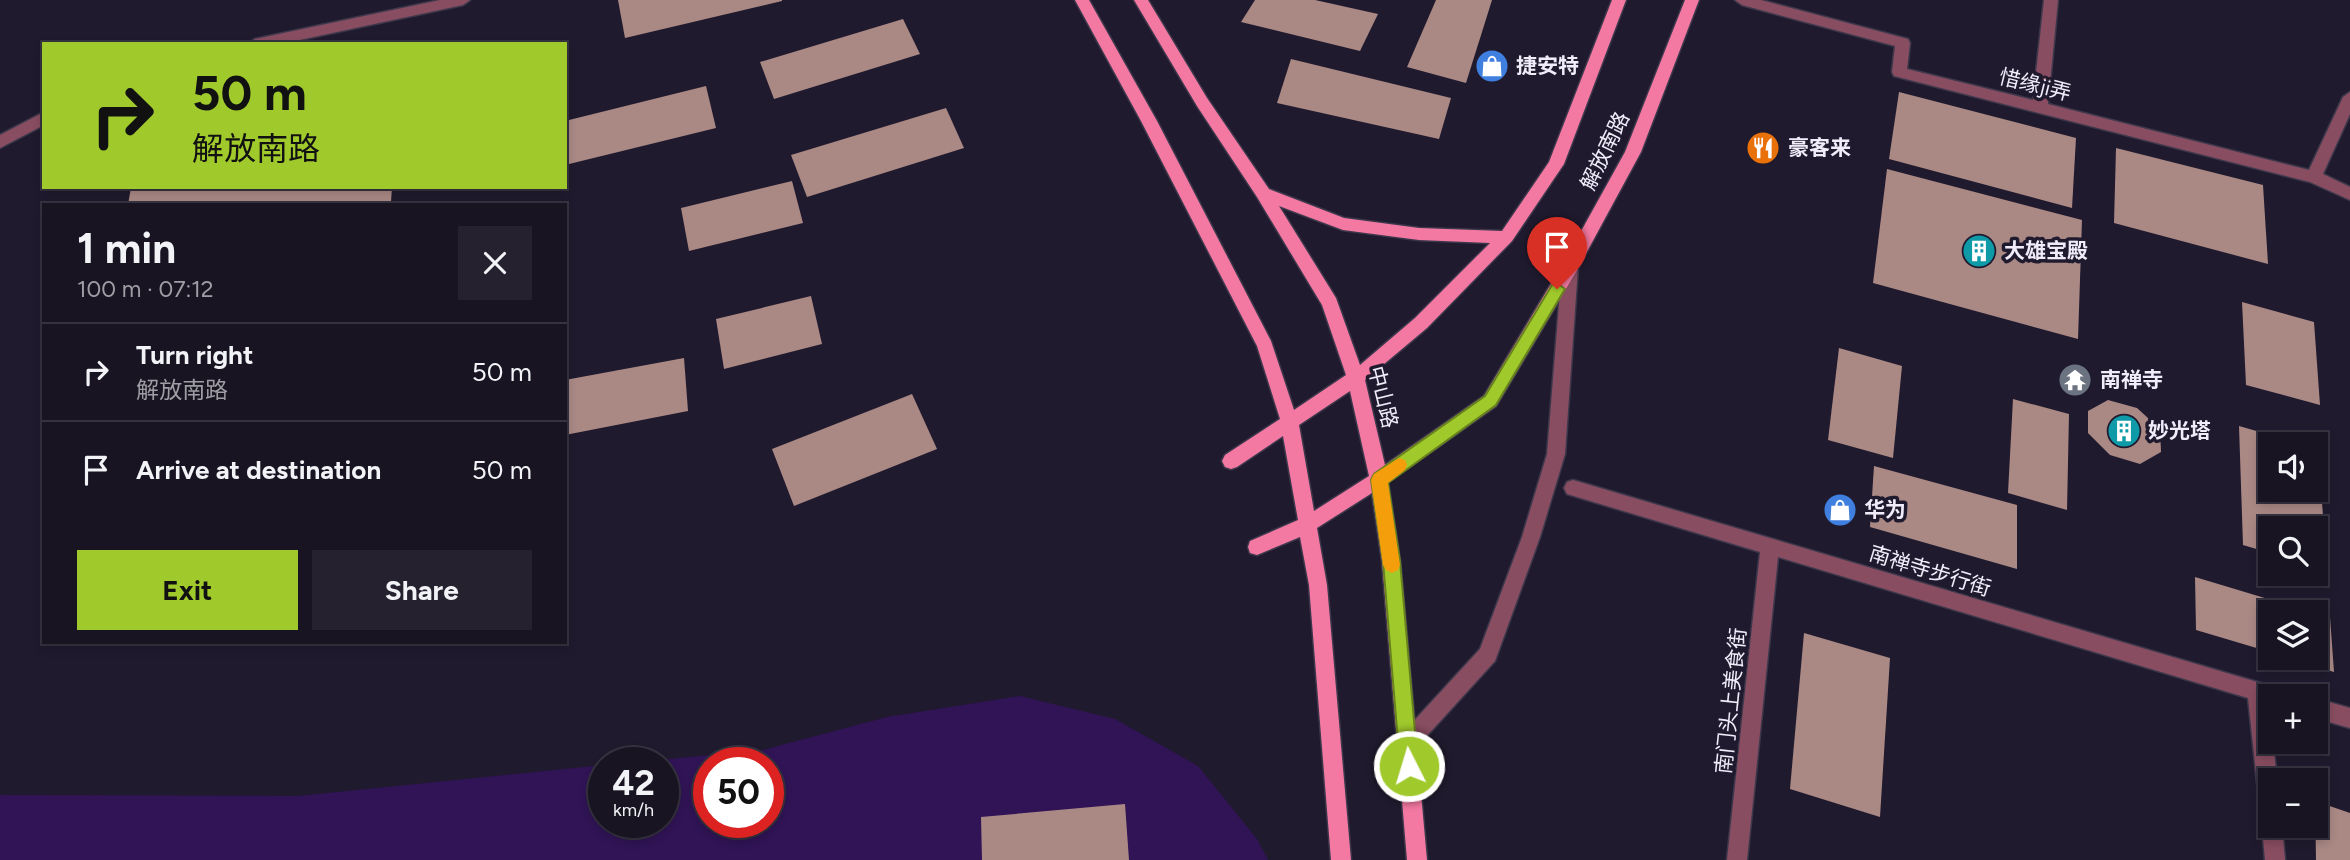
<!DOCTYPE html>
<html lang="en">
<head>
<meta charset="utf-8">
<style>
	:root { --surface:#181422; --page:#25212f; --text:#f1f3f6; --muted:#9f9ea5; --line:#363340; --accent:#a0ca2c }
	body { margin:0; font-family:Figtree,"Noto Sans SC",sans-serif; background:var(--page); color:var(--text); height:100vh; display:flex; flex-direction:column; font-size:26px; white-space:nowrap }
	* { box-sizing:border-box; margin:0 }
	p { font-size:23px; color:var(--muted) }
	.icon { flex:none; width:38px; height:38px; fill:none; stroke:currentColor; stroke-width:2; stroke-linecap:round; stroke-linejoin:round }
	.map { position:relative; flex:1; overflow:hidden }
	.details { position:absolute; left:42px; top:203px; width:525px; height:441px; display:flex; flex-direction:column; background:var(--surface); border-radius:0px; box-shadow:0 4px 10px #0003,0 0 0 2px var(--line) }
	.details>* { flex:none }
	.banner { position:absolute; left:42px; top:42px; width:525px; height:147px; border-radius:0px; box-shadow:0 4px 10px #0003,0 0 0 2px var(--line); background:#a0ca2c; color:#111; overflow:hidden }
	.controls { position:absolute; left:2258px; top:432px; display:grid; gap:14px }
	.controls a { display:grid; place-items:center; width:70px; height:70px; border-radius:0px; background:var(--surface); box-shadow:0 4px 10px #0003,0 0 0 2px var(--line); font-size:35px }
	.speed { position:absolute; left:588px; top:747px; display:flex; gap:14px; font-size:35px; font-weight:700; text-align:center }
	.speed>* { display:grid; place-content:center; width:91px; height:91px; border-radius:50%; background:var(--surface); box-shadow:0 4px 10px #0003,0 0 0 2px var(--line); line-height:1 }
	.speed small { font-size:18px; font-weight:400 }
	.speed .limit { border:10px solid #d22; background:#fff; color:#111 }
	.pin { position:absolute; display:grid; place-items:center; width:60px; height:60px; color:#fff; margin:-72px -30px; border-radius:50% 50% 50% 0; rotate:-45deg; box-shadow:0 0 7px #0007 }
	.pin .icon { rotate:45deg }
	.me { position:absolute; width:77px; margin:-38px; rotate:355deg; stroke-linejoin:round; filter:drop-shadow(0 0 5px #0008) }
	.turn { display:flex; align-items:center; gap:24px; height:147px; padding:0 35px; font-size:32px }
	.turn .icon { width:91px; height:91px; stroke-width:2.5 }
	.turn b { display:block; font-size:49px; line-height:60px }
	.round { display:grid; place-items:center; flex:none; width:74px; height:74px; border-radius:0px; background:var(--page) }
	.overview { display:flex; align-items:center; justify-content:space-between; height:119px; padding:0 35px }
	h1 { font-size:42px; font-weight:700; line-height:52px }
	.action { display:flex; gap:14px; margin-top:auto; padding:14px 35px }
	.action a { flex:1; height:80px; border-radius:0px; background:var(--accent); color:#111; font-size:28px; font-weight:700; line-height:80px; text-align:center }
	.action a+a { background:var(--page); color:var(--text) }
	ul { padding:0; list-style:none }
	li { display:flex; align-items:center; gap:21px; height:98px; padding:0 35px; border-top:2px solid var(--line) }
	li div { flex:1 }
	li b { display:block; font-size:26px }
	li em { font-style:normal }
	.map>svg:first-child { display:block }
</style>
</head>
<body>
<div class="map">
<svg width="2350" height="860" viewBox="0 0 2350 860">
	<rect width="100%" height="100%" fill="#201a2e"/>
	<!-- green -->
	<path fill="#301456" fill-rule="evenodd" d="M1020,696l95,23 83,47 59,73 11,21h-1268v-65l298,1 306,-31v57h59v-59h-35l135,-13 124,-33zM709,763h59v59h-59z"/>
	<!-- building -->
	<g fill="#aa8985">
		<path d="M618,0h164v1l-157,37z"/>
		<path d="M1255,0h60l63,14 -18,37 -119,-29z"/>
		<path d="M1436,0h56l-26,83 -59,-16z"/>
		<path d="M903,19l17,35 -146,45 -14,-37z"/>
		<path d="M1291,59l160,39 -12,41 -162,-36z"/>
		<path d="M706,86l10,42 -151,37v-44z"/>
		<path d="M1899,92l177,46 -4,70 -183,-49z"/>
		<path d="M946,108l18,40 -157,49 -16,-42z"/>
		<path d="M2116,148l147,37 5,79 -154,-41z"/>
		<path d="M1887,169l195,51 -4,119 -205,-56z"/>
		<path d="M792,181l11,42 -114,28 -8,-43z"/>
		<path d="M131,187h261l-1,15 -12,3h-251z"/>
		<path d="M811,296l11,48 -98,25 -8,-50z"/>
		<path d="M2242,302l72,20 6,83 -74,-20z"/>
		<path d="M1839,348l63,18 -9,92 -65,-18z"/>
		<path d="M684,358l4,53 -123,24v-55z"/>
		<path d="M912,394l25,55 -143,57 -22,-57z"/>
		<path d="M2013,399l56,15 -2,96 -59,-17z"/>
		<path d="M2108,400l29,8 23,21 1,23 -21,12 -30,-9 -22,-22v-22z"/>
		<path d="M2239,426l63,18h-32v46h45v-43l3,1 9,122 -12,-3v-39h-45v25l-27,-8z"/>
		<path d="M1874,466l143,39v64l-147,-42z"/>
		<path d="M2195,577l116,35h-41v40l-74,-22z"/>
		<path d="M2315,613l15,4 4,55 -43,-13 24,-1z"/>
		<path d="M1804,633l86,25 -10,159 -90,-28z"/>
		<path d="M2315,801l35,12v47h-34z"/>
		<path d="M1125,804l4,56h-147l-1,-43z"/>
	</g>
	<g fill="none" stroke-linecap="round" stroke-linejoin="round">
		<defs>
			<g id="minor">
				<path d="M440,0h30l-7,5 -182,39h-33l7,-5z"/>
				<path d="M1735,0h26l147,39 2,4 -3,26 126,31 11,-100h14l-10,104 261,66 34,-73 7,-5v22l-27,60 27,13v13l-40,-18 -416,-106 -2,-4 3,-26 -153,-41z"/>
				<path d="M44,112v13l-44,23v-13z"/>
				<path d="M1570,260l6,2 2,5 -13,187 -25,83 -45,124 -81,89 -7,3 -7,-3 -3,-7 3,-7 80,-87 42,-112 25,-83 15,-187 2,-5z"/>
				<path d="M1573,480l708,209 3,7h-14v46h3l4,38h-7v46h12l3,34h-20l-3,-34 4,-8 -6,-8 -12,-112 -470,-141 -31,303h-20l33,-308 -193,-58 -3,-6 3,-6z"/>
				<path d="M2315,698l35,10v20l-35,-10z"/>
			</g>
			<path id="major" d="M1075,0h14l68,121 114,220 23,69 52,-35 -24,-70 -65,-108 -60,-91 -63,-106h14l59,98 62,91 75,29 75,10 83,3 47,-69 63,-162h14l-62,164 -52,77 -85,87 -62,52 20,85 99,-69 80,-134 61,-110 60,-152h14l-58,152 -65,120 -80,134 -108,76 12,79 27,299h-20l-25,-299 -10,-68 -55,35 10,57 24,275h-20l-22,-275 -9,-48 -43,18 -7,-2 -2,-6 2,-6 48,-21 -15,-84 -46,31 -6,2 -6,-2 -3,-6 3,-6 55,-36 -23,-73 -116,-225zM1279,206l64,24 76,10 71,3 -75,75 -55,47 -24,-67zM1350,391l19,85 -55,35 -15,-86z"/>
		</defs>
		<!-- minor casing -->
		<use href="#minor" stroke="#3d374b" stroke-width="3"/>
		<!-- major casing -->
		<use href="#major" stroke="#3d374b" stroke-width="3"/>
		<!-- minor -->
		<use href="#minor" fill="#884d60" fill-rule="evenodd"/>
		<!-- major -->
		<use href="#major" fill="#f378a2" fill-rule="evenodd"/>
	</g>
	<!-- route -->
	<path fill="#a0ca2c" stroke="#68831d" stroke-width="2" d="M1557,283l8,6 -69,116 -108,78 12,78 18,205 -3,7 -6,2 -7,-2 -2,-7 -17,-205 -12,-81 3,-6 111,-78 67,-111z"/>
	<!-- slow -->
	<path fill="#f59e0b" d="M1399,458l6,2 2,5 -2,5 -17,13 12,82 -2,5 -6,3 -6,-3 -3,-5 -12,-85 3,-6z"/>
	<!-- icons -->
	<defs>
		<symbol id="shop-disc" viewBox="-11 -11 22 22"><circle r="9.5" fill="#3f7fe0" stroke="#201a2e"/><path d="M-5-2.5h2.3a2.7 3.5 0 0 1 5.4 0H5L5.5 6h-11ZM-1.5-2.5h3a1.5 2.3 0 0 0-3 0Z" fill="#fff"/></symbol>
		<symbol id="restaurant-disc" viewBox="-11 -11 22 22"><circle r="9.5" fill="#e8710a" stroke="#201a2e"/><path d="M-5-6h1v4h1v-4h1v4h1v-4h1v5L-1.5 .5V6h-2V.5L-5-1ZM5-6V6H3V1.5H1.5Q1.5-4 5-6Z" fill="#fff"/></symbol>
		<symbol id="building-disc" viewBox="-11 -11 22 22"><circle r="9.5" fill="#0f9aa8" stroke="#201a2e"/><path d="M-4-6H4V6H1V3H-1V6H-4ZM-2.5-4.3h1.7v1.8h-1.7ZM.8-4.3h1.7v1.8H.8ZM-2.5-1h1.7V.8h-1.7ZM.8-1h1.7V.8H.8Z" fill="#fff"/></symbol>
		<symbol id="temple-disc" viewBox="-11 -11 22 22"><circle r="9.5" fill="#6b7280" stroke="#201a2e"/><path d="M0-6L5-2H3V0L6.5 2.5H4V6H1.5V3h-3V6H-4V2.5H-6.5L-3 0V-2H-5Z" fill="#fff"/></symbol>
	</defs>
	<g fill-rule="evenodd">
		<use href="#shop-disc" x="1473" y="47" width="38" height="38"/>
		<use href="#restaurant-disc" x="1744" y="129" width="38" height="38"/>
		<use href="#building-disc" x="1960" y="232" width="38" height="38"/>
		<use href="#temple-disc" x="2056" y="361" width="38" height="38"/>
		<use href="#building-disc" x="2105" y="412" width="38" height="38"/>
		<use href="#shop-disc" x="1821" y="491" width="38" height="38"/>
	</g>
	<g text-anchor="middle" stroke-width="7" stroke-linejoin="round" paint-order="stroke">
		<!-- poi labels -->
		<g font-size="21" font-weight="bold" fill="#f0ecfa" stroke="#201a2e" text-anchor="start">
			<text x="1516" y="73">捷安特</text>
			<text x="1788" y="155">豪客来</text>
			<text x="2004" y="258">大雄宝殿</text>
			<text x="2100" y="387">南禅寺</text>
			<text x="2148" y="438">妙光塔</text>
			<text x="1864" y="517">华为</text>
		</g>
		<!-- street labels -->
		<g font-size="21" fill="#f0ecfa" stroke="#201a2e">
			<text transform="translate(2035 85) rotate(14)" y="7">惜缘ji弄</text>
			<text transform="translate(1605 151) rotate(-64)" y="7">解放南路</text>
			<text transform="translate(1383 397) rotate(76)" y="7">中山路</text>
			<text transform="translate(1930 571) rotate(17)" y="7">南禅寺步行街</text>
			<text transform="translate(1731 701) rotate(-84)" y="7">南门头上美食街</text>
		</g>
	</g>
</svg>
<div class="controls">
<a><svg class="icon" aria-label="sound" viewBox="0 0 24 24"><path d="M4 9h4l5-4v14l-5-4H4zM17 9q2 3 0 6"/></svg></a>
<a><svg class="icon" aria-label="search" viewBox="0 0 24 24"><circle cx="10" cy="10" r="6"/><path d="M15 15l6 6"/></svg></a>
<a><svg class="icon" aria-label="layers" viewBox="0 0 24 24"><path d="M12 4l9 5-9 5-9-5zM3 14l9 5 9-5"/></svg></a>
<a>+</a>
<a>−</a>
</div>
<div class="speed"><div>42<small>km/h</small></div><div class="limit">50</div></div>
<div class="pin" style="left:1557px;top:289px;background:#d93025"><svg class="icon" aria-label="arrive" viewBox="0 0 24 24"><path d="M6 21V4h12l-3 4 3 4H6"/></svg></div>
<svg class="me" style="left:1409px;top:766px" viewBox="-20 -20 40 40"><circle r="17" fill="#a0ca2c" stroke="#fff" stroke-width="3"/><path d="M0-11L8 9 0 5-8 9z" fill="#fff"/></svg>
<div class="banner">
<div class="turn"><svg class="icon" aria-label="right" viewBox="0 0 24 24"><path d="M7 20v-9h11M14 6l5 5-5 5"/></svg><div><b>50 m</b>解放南路</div></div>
</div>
<section class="details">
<div class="overview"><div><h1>1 min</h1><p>100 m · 07:12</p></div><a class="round"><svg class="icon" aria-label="close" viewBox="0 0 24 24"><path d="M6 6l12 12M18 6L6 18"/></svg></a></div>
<ul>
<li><svg class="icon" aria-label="right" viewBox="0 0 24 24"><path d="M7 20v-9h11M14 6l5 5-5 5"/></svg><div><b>Turn right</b><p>解放南路</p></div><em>50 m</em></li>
<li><svg class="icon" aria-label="arrive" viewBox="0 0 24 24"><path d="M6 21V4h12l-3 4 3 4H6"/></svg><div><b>Arrive at destination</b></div><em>50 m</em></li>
</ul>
<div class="action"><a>Exit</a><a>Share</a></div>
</section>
</div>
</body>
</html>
